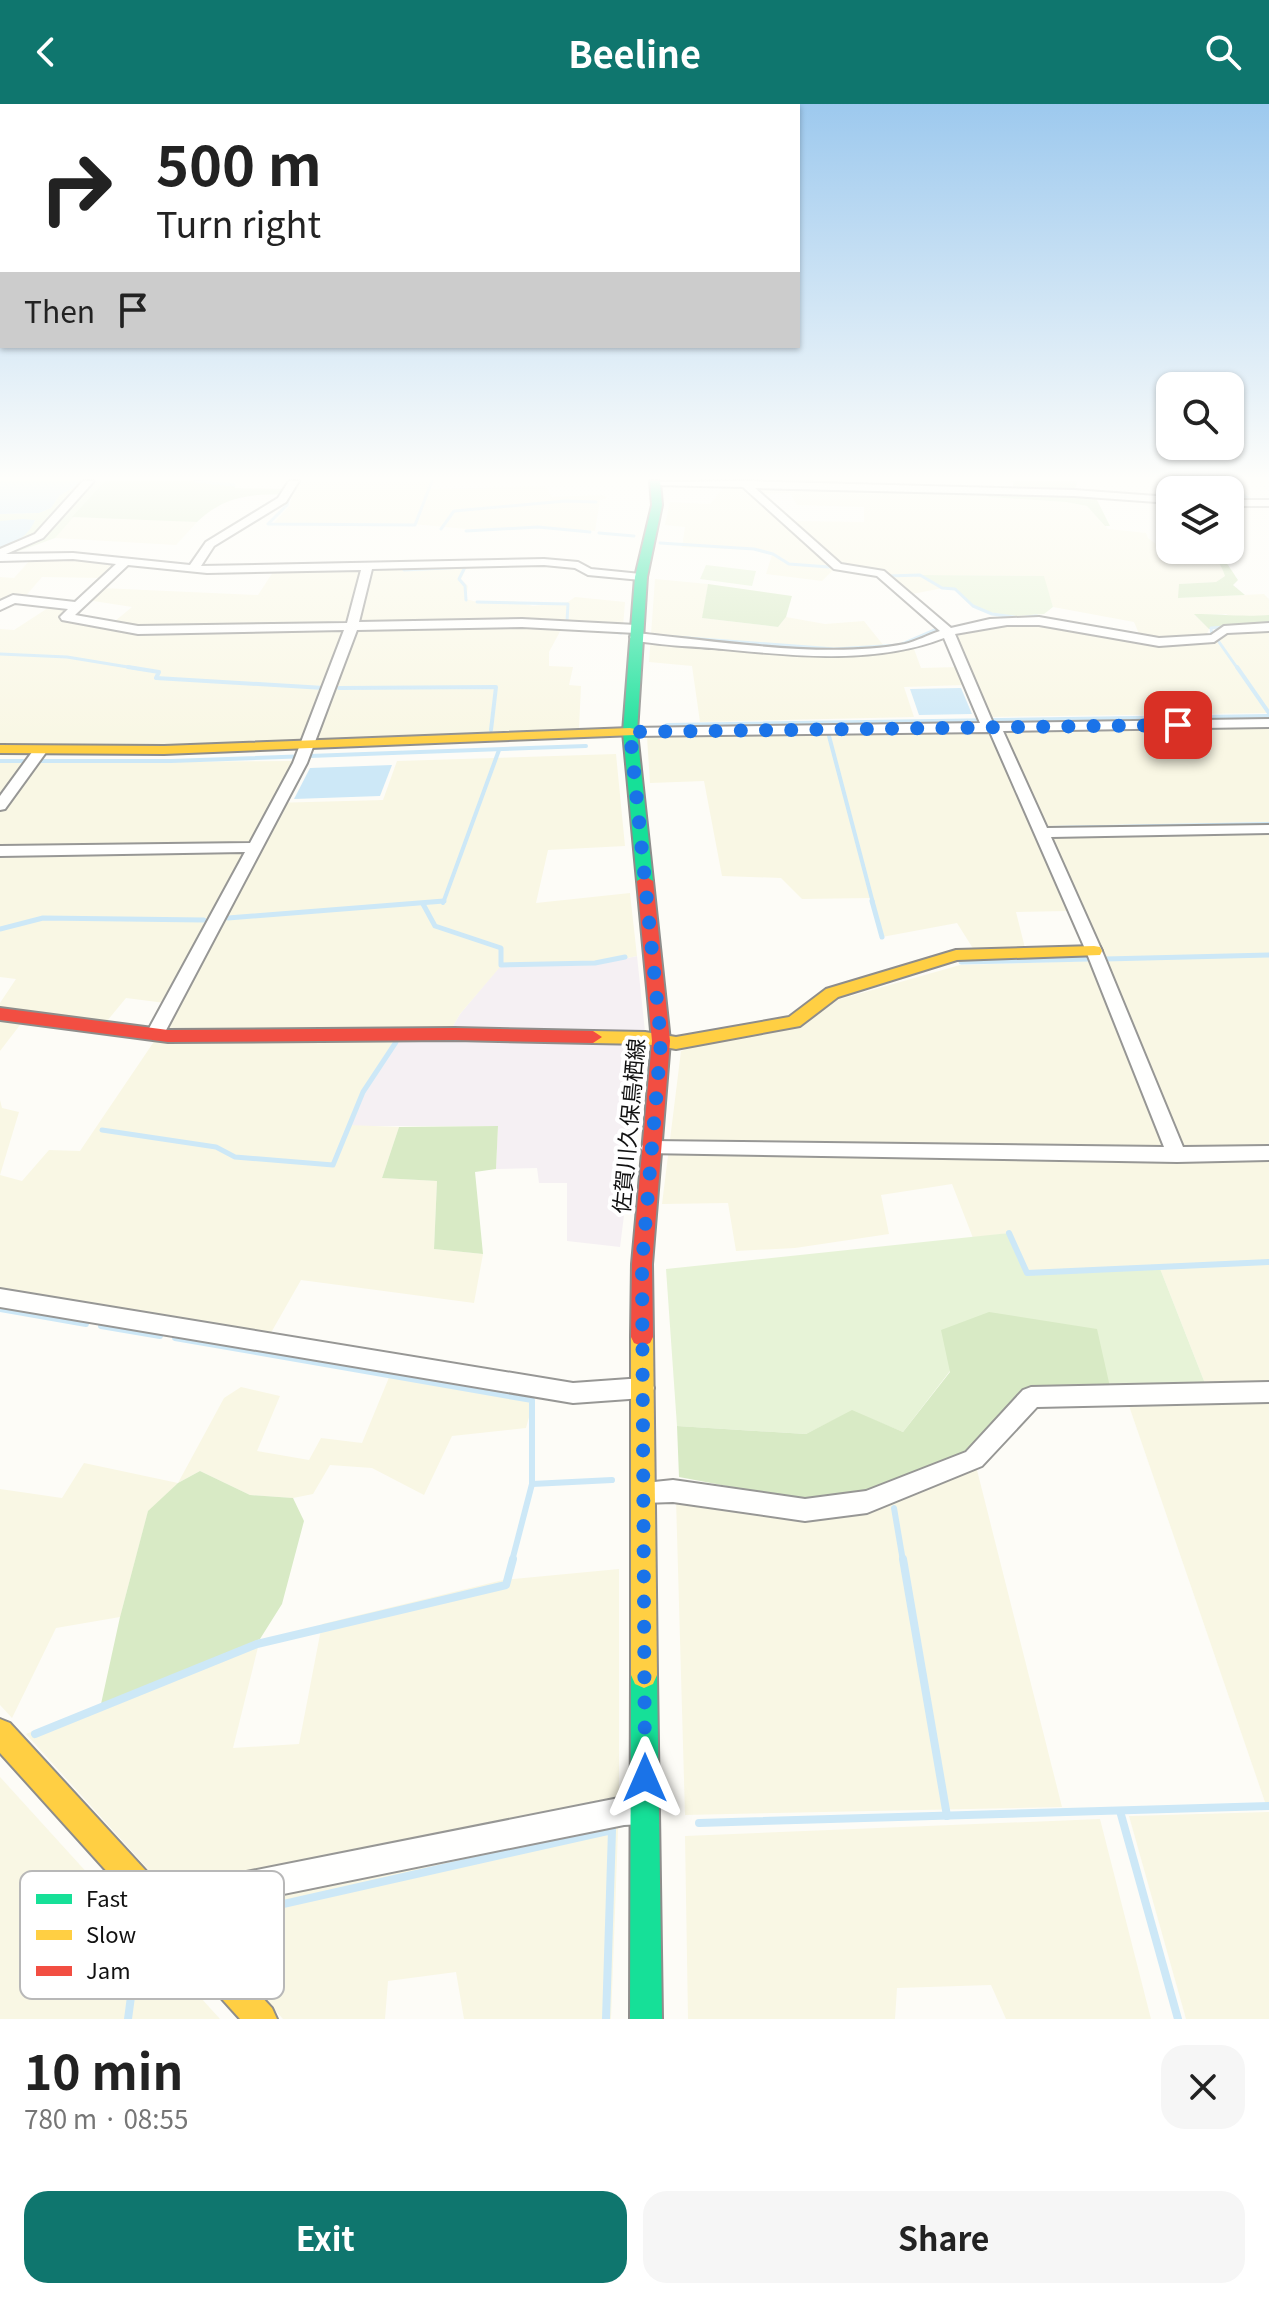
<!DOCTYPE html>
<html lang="en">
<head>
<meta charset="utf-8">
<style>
	:root { --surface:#fff; --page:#f6f6f6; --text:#222; --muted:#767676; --accent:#0f766e }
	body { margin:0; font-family:Georgia,"Noto Sans JP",serif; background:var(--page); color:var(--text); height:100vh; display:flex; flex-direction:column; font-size:30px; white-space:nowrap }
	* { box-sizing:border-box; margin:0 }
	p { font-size:26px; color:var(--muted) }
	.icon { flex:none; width:44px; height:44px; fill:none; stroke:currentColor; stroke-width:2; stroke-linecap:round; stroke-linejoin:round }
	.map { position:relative; height:1915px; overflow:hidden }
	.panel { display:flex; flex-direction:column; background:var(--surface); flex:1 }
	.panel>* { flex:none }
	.top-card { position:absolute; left:0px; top:0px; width:800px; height:244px; box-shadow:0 2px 6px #0004; background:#fff; color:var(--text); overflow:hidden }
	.controls { position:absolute; left:1156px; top:268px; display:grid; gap:16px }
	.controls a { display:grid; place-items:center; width:88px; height:88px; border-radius:16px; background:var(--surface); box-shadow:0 2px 6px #0004; font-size:40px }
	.pin { position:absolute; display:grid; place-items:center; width:68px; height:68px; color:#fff; margin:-34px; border-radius:16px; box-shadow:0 4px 12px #0006 }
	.me { position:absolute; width:88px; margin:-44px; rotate:0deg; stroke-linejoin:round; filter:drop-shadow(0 0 6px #0008) }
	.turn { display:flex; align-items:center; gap:28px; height:168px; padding:0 24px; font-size:36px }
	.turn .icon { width:104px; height:104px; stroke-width:2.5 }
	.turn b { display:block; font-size:56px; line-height:68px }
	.then { display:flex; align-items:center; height:76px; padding:0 24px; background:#0003; gap:16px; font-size:30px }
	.round { display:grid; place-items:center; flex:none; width:84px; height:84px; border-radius:24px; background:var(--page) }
	.summary { display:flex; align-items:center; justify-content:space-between; height:136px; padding:0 24px }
	h1 { font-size:48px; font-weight:700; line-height:60px }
	.cta { display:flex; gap:16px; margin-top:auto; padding:16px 24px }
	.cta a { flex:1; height:92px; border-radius:24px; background:var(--accent); color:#fff; font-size:32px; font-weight:700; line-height:92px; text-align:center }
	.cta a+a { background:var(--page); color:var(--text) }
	header { display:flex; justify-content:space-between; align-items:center; height:104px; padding:0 24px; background:var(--accent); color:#fff; font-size:36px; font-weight:700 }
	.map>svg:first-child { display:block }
</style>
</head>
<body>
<header><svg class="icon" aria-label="back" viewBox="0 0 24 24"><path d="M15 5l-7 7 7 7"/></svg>Beeline<svg class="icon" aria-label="search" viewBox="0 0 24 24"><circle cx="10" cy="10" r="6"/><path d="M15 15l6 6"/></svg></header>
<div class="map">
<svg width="1269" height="1915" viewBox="0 0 1269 1915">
	<rect width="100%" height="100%" fill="#fdfcf7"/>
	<!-- industrial -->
	<path fill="#f5f0f3" d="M637,852l9,85 -26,206 -53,-6v-58h-28l-2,-15 -41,1 2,-43h-150l14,-36 32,-49 52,-3 14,-24 40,-48 94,-1z"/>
	<!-- farmland -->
	<g fill="#f9f7e4">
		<path d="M299,377h131l-2,8 118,-3 6,11 51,-2 4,3 -7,2 -5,31 -57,-4 -71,2 -54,-5 -139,-1 16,-18 3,-14z"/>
		<path d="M761,377h32v5l188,6 8,5 77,5 21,4 21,23 38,4 2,5 13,10 37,2 15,5 8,8 4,13 -9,6 -37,2v14l85,-4 5,5v16l-35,3 -8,-4 -31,1 14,14 -2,5 -27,5 -40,-3 -6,-14 -81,-15 -10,-31 -119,-1 19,13 -36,7 -26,-23 -43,-7 -47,-44 73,1v-15l-67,-2 -7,-12 -35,1 79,75 -12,12 -56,-7 6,-19 -19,-5 -71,-3 3,-20 -20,-2 5,-23 40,2 16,-19h35z"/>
		<path d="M72,413l87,2 38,3 -21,23 -121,-7z"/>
		<path d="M32,454h39l49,3 -18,17 -60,-1 -19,22 -17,-2 -6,5v-25l14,1z"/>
		<path d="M468,461l-7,14 7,7 -2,13 11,3 37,-1 19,5 35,-4 7,-5 50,5 -2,25 -59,-3 -15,28v14l24,1 -4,18 12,1 -2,42 -411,18 -168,-2v-115l14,1 37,-24 20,1 -10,10 48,9 23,-19 -45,-7 14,-12 157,7 15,-23z"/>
		<path d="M655,475l53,5 -5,34 75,9 8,-10 39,7 39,-3 24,30 26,-2 7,19 38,-1 6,18 -61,2 10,30 -214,5 -8,-56 -43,-4z"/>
		<path d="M1033,517l92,20 46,3 49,-4 10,-8 39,-3v84l-280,4 -36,-84z"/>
		<path d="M1269,623v95l-224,4 -42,-95z"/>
		<path d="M990,627l77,180 -51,1 9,36 -51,2 -17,-27 -75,14 -11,-39 -69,1 -21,-21 -59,-2 -18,-95 -54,2 -3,-46z"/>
		<path d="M616,650l9,92 -77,4 -12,53 94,-10 7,63 -43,9 -94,2 -40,47 -14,24 -52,3 -32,49 -14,35 51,2 -17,51 55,3 -3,68 49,5 -9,49 -173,-23 -33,58 -268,-47v-191l2,8 17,4 -19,63 22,6 27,-31 31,1 73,-108 20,-39 -47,-6 -19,23 -77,-9 -30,39v-48l16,-24 -16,-2v-214l293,-2 -21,42 111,-3 14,-39z"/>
		<path d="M1269,729v315l-87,2 -132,-313z"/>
		<path d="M1091,857l77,187 -363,-7 3,9 461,7v104l-67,4 67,-1v121l-63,1 -47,-120 -132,7 -18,-40 -36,5 -21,-54 -71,11 8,39 -94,14 -59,3 -8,-48 -66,1 19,-153 156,-51 123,-35z"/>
		<path d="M390,1271l144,24 -8,29 -74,8 -28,59 -52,-27 -42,-3 -17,29 -20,4 -43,-3 -50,-24 -22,12 -30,29 -28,105 -64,11 -44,90 -12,-13v-216l62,9 22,-35 94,20 46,-85 17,-11 39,9 -23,55 52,9 12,-22 41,5z"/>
		<path d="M1269,1294v404h-4l-138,-402z"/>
		<path d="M976,1362l86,341 -377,8 -9,-316 128,17z"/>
		<path d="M619,1465v235l-8,215h-147l-8,-47 -68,9 -3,38h-102l-257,-285 234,-95 -27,109 66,-4 23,-120 181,-44z"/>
		<path d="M0,1673l220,242h-220z"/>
		<path d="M1269,1708v207h-83l-57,-203z"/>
		<path d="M1100,1715l51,200h-145l-15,-34 -94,3 -2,31h-207l-3,-183z"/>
	</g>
	<!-- green -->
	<g fill="#e7f3d7">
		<path d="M79,377h26l-50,57 -55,20v-9l35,-28h-35v-7l39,-1 12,-5 8,-12z"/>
		<path d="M706,461l50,6 -4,15 -52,-7z"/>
		<path d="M922,471l122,1 9,31 -9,7 -28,2 -23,-3 -19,-7 -18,-17 -13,-1z"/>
		<path d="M1009,1129l18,40 132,-7 47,120 -96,1 -160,-16 -47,61 -51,-21 -46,23 -129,-8 -11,-157z"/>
	</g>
	<!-- forest -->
	<g fill="#d8eac5">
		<path d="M105,377h98l32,3v4l54,1 -4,6c-36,-2 -62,2 -88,27l-125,-5z"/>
		<path d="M1008,377h70l-5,13 22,2 15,30h-5l-18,-20 -21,-4 -77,-5 -8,-5h32v-10z"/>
		<path d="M1198,446c23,0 28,12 40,30l-5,5 12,10 -67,3 1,-14 37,-2 9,-6c-5,-16 -12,-21 -27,-26z"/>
		<path d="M708,480l84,12 -6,21 -8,10 -76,-9z"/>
		<path d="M1194,510c27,0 47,3 75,1v11l-60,3z"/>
		<path d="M498,1022l-2,43 -21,3 8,82 -49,-5 3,-68 -55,-3 17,-51z"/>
		<path d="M989,1208l108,17 13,58 -88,5 -50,61 -105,40 -61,8 -127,-24 -2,-51 129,8 46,-24 51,22 47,-60 -9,-42z"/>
		<path d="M200,1367l50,24 43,3 11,23 -22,83 -22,35 -159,65 19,-87 28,-106 30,-28z"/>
	</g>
	<!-- water -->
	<g fill="#cde8f7">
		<path d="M0,377h79v3l-20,12 -8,12 -12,5 -39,1z"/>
		<path d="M23,415l12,1c-7,17 -19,22 -35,29v-28z"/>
		<path d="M961,584l11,26 -53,1 -9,-26z"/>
		<path d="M392,661l-12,31 -86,3 16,-31z"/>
	</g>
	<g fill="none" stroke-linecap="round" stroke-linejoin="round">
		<!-- stream-far4 -->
		<g stroke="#cde8f7" stroke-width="3">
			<path d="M195,377l39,4"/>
			<path d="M1222,377l32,21"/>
			<path d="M290,390l-3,11 -19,19 147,1 17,-44"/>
			<path d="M441,425l13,-18 111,-10 31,1"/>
			<path d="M466,427l72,-4 52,5"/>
			<path d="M599,429l35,3"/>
			<path d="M660,439l94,6 19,5 16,10 40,3"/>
			<path d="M846,461l37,7"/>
			<path d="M404,466l61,-3 -6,12 6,7 1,14"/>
			<path d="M888,472l32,-1 22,13 13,1 18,17 19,8 22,3"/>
			<path d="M477,498l91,2 -1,17 9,1"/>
			<path d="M1012,515l24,-3 33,8"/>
			<path d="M607,527l14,2"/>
			<path d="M661,532l174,13 65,-4 37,-16"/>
			<path d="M1209,532l3,-1 -1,-7 15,-1"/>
			<path d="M1219,538l19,27"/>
			<path d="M0,550l67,3 73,12"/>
		</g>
		<!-- stream-far3 -->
		<g stroke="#cde8f7" stroke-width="4">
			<path d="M128,563l31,5 -3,6 168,10"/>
			<path d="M1237,563l32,46"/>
			<path d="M339,584l157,-1 -5,43"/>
			<path d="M667,621l602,-9"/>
			<path d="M829,632l44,167"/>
			<path d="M0,657h171l415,-15"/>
			<path d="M1051,724l218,-4"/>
			<path d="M443,799l56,-153"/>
		</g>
		<!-- stream-far2 -->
		<g stroke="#cde8f7" stroke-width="5">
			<path d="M872,797l10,36"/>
			<path d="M423,800l12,22 66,22v17l94,-2 30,-6"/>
			<path d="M228,814l216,-17"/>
			<path d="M0,825l43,-11 161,2"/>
			<path d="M1105,855l164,-4"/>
			<path d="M961,858l128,-3"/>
			<path d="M102,1026l114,17 19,10 98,8 30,-73 33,-50"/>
		</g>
		<!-- stream-far1 -->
		<g stroke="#cde8f7" stroke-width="6">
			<path d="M1009,1129l18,40 242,-11"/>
			<path d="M0,1205l86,15"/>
			<path d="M101,1222l59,10"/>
			<path d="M175,1234l357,62v84l80,-4"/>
			<path d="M894,1404l9,53"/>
			<path d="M512,1457l20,-77"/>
		</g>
		<!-- stream -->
		<g stroke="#cde8f7" stroke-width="8">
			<path d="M903,1455l44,257"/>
			<path d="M35,1630l222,-90 249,-59 7,-26"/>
			<path d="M1120,1707l58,208"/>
			<path d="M699,1719l570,-17"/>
			<path d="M212,1816l400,-90 -6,189"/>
			<path d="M128,1915l11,-82"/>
		</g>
		<defs>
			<g id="street">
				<path d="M83,377h11l-51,57 -37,16 67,-1 117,12 16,-23 72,-44 11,-17h10l-13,21 -72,44 -13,20 343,-7 34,3 13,7 50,5 6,3 -6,3 -53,-5 -13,-7 -31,-3 -172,4 -13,53 163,-3 114,6 6,4 -6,4 -114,-6 -165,3 -50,133 -143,271 -9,6 -9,-6 99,-182 -245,4v-10l250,-3 43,-80 51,-133 -206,4 -76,-14 -2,-3 8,-8 -53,-6 -15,7v-9l13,-6 62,7 41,-38 -43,-5 -73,2v-12l35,-15zM128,461l79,8 154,-3 -14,53 -209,3 -63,-11z"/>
				<path d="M746,377l328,9 96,7v6l-96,-7 -319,-8 86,76 43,7 67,57 39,-9 49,-2 120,21 52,-3 13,-9 45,-3v8l-42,2 -13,9 -55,4 -120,-21h-32l-52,9 38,89 276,-4v8l-266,4 44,97 222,-3v8l-218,4 51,114 81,196 86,-1v14l-92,2 -533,-9 -3,-5 3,-5 7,-2 513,6 -78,-196 -96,-219 -360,4 -7,-4 7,-4 350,-5 -36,-85c-72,28 -157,17 -232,10 -27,-2 -54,-3 -80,-8l-2,-3 6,-4c80,8 191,26 269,11 12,-3 23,-9 35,-13l-63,-55 -43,-7 -91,-82 -87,-2 -5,-3z"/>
				<rect x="1230" y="396" width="39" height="6"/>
				<path d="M40,643l7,4 -42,58 -5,1v-14l35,-48z"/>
				<path d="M0,1185l573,94 70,-5 8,3 3,7 -3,7 -8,3 -70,5 -573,-96z"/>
				<path d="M1269,1278v20l-232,5 -55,59 -115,47 -62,8 -132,-19 -30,1 -8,-3 -4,-8 4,-8 38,-4 132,19 61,-8 100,-39 57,-62 8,-3z"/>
				<path d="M643,1692l10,4 4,10 -4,10 -10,4 -19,1 -410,83 -47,23 -10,-5 -5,-10 5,-10 54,-27 413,-82z"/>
			</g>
			<g id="fast">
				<path d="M650,377h10l2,24 -15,72 -10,155 16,149 -8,5 -8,-5 -14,-149 12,-155 17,-72z"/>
				<path d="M644,1558l9,4 4,9 5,344h-32l1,-344 4,-9z"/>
			</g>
			<g id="slow">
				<path d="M630,624l5,1v6l-471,19 -164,-1v-8l164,1z"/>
				<path d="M1094,842l6,1 2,4 -2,4 -143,5 -119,37 -38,29 -124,23 -31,-5 -52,-1 -9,-6 9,-6 52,1 31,5 113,-20 37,-28 130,-39z"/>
				<path d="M642,1224l8,3 3,6 4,338 -4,9 -9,4 -9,-4 -4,-9v-338l3,-6z"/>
				<path d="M0,1615l10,4 262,285 5,11h-37l-240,-266z"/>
			</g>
			<g id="jam">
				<path d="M645,772l8,5 17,160 -18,223 1,73 -3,6 -8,3 -8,-3 -3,-6 1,-73 20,-223 -15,-160z"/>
				<path d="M0,904l168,22 287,-2 138,3 9,6 -9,6 -138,-3 -287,2 -168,-22z"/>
			</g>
		</defs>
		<!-- street casing -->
		<use href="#street" stroke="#979795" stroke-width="4"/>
		<!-- fast casing -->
		<use href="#fast" stroke="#8e8d8b" stroke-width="4"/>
		<!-- slow casing -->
		<use href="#slow" stroke="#8e8d8b" stroke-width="4"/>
		<!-- jam casing -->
		<use href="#jam" stroke="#8e8d8b" stroke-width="4"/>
		<!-- street -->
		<use href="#street" fill="#fffffe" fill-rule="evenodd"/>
		<!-- fast -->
		<use href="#fast" fill="#16e098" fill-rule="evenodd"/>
		<!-- slow -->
		<use href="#slow" fill="#ffcf43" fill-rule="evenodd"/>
		<!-- jam -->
		<use href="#jam" fill="#f24e42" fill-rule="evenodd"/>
	</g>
	<!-- sky -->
	<linearGradient id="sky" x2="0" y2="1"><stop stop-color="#9dc9ee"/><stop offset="0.58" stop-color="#fefefb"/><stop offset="1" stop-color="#fefefb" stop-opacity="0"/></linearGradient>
	<rect width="1269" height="645" fill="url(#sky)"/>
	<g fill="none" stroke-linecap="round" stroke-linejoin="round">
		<!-- route -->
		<path stroke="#1a73e8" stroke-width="14" stroke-dasharray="0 25.2" d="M645,1674l-3,-514 19,-223 -31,-309 548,-7"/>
	</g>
	<g text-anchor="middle" stroke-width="8" stroke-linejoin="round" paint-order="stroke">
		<!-- street labels -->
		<g font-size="22" fill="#111" stroke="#fff">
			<text transform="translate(629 1022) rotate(-85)" y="8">佐賀川久保鳥栖線</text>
		</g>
	</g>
	<!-- legend -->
	<rect x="20" y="1767" width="264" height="128" rx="12" fill="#fff" stroke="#b8b8b8" stroke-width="2"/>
	<rect x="36" y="1790" width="36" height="10" fill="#16e098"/>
	<rect x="36" y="1826" width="36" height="10" fill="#ffcf43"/>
	<rect x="36" y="1862" width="36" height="10" fill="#f24e42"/>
	<g font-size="22" fill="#111">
		<text x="86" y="1803">Fast</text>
		<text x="86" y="1839">Slow</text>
		<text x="86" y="1875">Jam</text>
	</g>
</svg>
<div class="controls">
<a><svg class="icon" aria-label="search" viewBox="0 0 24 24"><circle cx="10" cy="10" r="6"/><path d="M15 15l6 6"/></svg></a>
<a><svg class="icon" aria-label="layers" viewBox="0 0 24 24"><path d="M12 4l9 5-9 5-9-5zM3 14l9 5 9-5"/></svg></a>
</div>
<div class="pin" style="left:1178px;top:621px;background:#d93025"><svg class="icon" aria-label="arrive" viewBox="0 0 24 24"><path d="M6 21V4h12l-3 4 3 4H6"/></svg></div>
<svg class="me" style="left:645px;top:1674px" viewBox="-20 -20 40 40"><path d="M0-17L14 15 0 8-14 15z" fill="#1a73e8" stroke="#fff" stroke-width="4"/></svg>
<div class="top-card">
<div class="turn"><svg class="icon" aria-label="right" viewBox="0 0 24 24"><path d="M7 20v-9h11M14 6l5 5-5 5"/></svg><div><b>500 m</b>Turn right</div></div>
<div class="then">Then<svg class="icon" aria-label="arrive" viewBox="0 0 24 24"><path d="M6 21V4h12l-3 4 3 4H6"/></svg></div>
</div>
</div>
<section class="panel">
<div class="summary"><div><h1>10 min</h1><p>780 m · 08:55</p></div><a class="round"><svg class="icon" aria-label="close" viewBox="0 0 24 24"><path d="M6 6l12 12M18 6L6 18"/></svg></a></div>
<div class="cta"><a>Exit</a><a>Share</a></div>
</section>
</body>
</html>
